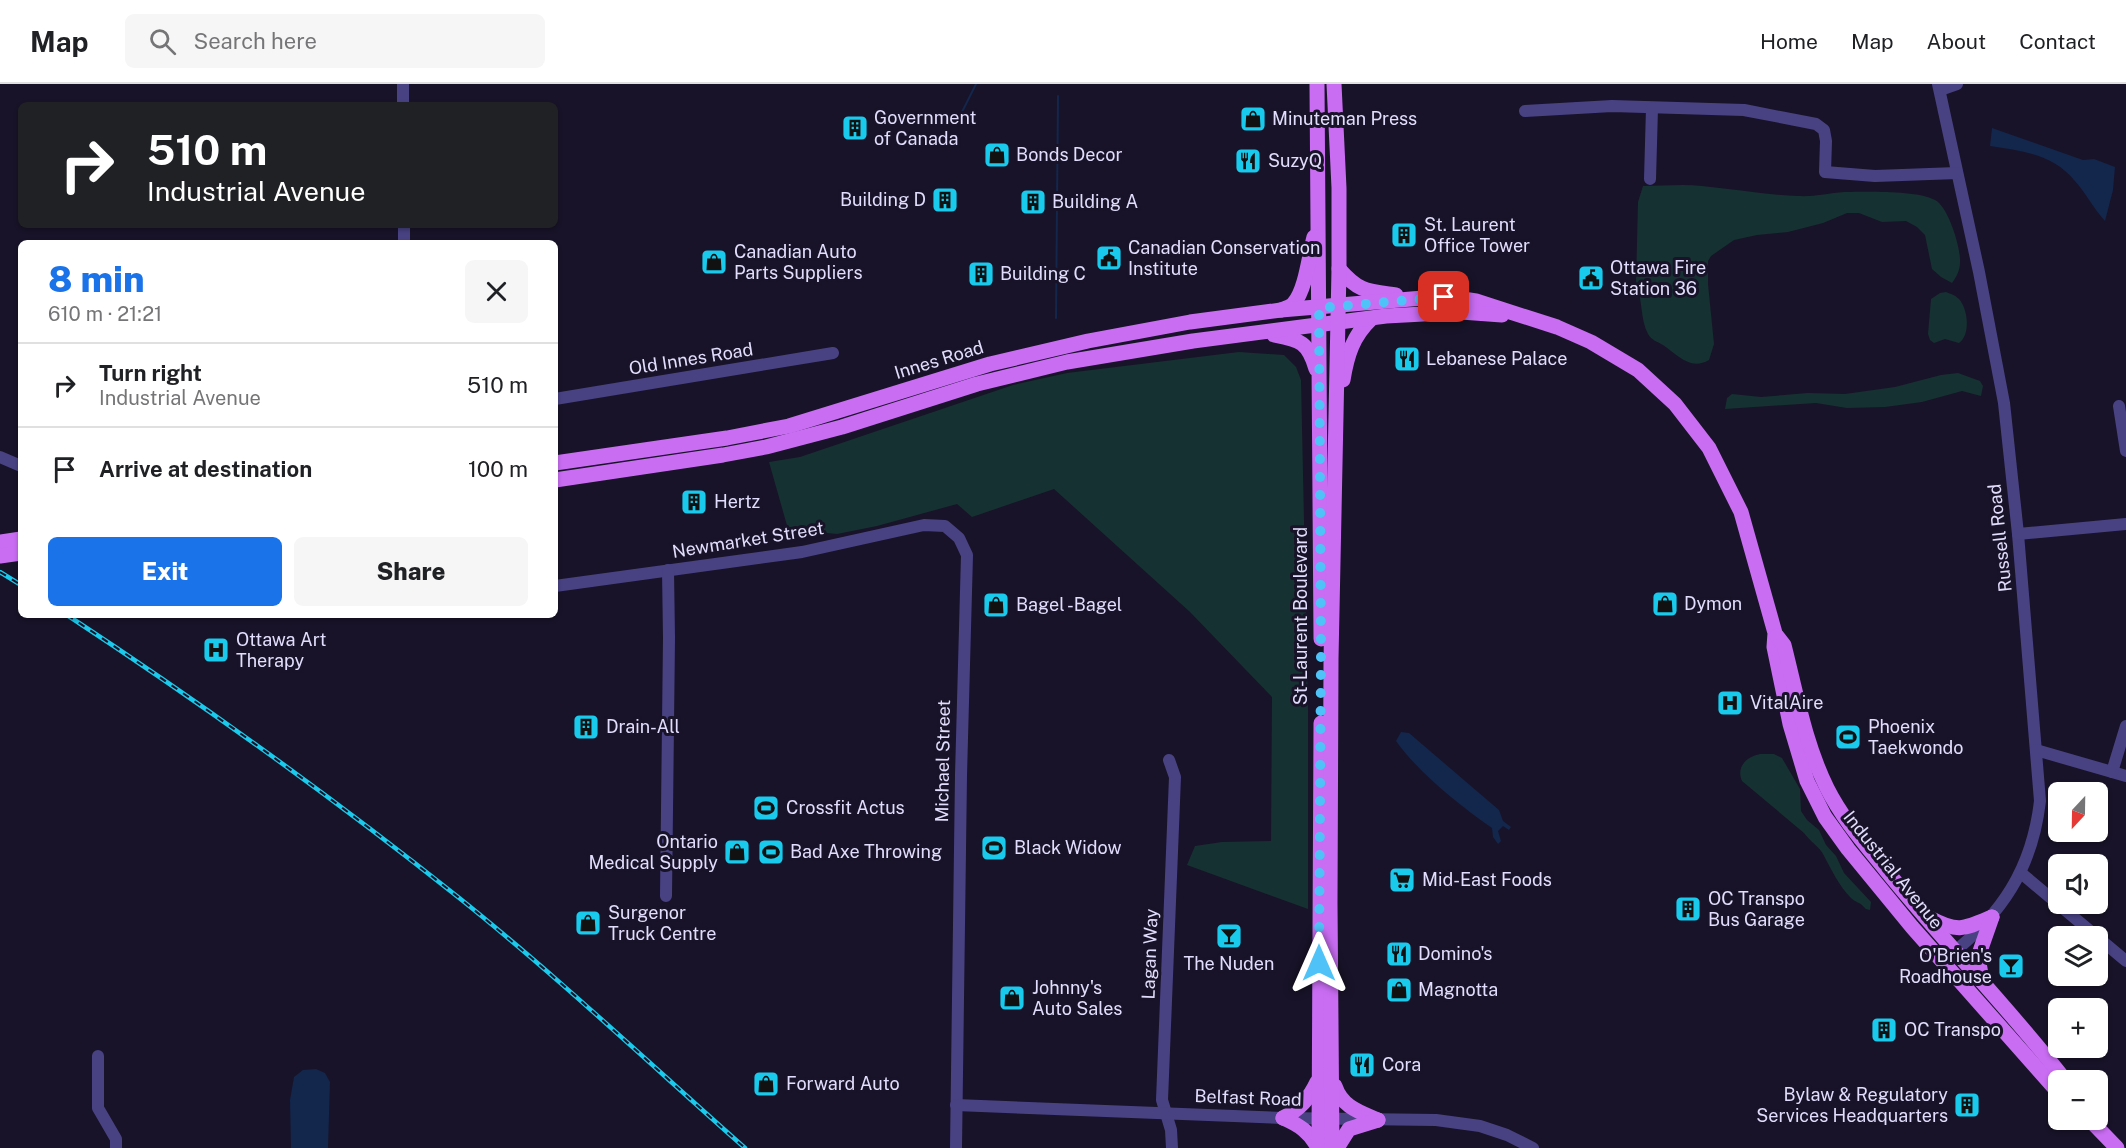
<!DOCTYPE html>
<html lang="en">
<head>
<meta charset="utf-8">
<style>
	:root { --surface:#fff; --page:#f6f6f6; --text:#202124; --muted:#757577; --line:#e0e0e0; --accent:#1a73e8 }
	body { margin:0; font-family:"Public Sans",sans-serif; background:var(--page); color:var(--text); height:100vh; display:flex; flex-direction:column; font-size:22px; white-space:nowrap }
	* { box-sizing:border-box; margin:0 }
	p { font-size:20px; color:var(--muted) }
	.icon { flex:none; width:33px; height:33px; fill:none; stroke:currentColor; stroke-width:2; stroke-linecap:round; stroke-linejoin:round }
	.map { position:relative; flex:1; overflow:hidden }
	.drawer { position:absolute; left:18px; top:156px; width:540px; height:378px; display:flex; flex-direction:column; background:var(--surface); border-radius:9px; box-shadow:0 2px 4px #0004 }
	.drawer>* { flex:none }
	.guide { position:absolute; left:18px; top:18px; width:540px; height:126px; border-radius:9px; box-shadow:0 2px 4px #0004; background:#202124; color:#fff; overflow:hidden }
	.needle { width:39px; rotate:202deg }
	.fabs { position:absolute; left:2048px; top:698px; display:grid; gap:12px }
	.fabs a { display:grid; place-items:center; width:60px; height:60px; border-radius:9px; background:var(--surface); box-shadow:0 2px 4px #0004; font-size:30px }
	.pin { position:absolute; display:grid; place-items:center; width:51px; height:51px; color:#fff; margin:-26px; border-radius:12px; box-shadow:0 3px 9px #0006 }
	.me { position:absolute; width:66px; margin:-33px; rotate:0deg; stroke-linejoin:round; filter:drop-shadow(0 0 4px #0008) }
	.turn { display:flex; align-items:center; gap:21px; height:126px; padding:0 30px; font-size:27px }
	.turn .icon { width:78px; height:78px; stroke-width:2.5 }
	.turn b { display:block; font-size:42px; line-height:51px }
	.round { display:grid; place-items:center; flex:none; width:63px; height:63px; border-radius:9px; background:var(--page) }
	.overview { display:flex; align-items:center; justify-content:space-between; height:102px; padding:0 30px }
	h1 { font-size:36px; font-weight:800; line-height:45px; color:var(--accent) }
	.button { display:flex; gap:12px; margin-top:auto; padding:12px 30px }
	.button a { flex:1; height:69px; border-radius:9px; background:var(--accent); color:#fff; font-size:24px; font-weight:800; line-height:69px; text-align:center }
	.button a+a { background:var(--page); color:var(--text) }
	ul { padding:0; list-style:none }
	li { display:flex; align-items:center; gap:18px; height:84px; padding:0 30px; border-top:2px solid var(--line) }
	li div { flex:1 }
	li b { display:block; font-size:22px }
	li em { font-style:normal }
	header { display:flex; align-items:center; gap:36px; box-sizing:border-box; height:84px; padding:0 30px; background:var(--surface); border-bottom:2px solid var(--line) }
	header strong { font-size:28px }
	nav { display:flex; gap:33px; margin-inline-start:auto; font-size:21px }
	.search { width:420px; height:54px; background:var(--page); display:flex; align-items:center; gap:15px; box-sizing:border-box; padding:0 21px; border-radius:9px; color:var(--muted); font-size:22px }
	.map>svg:first-child { display:block }
</style>
</head>
<body>
<header>
<strong>Map</strong>
<div class="search"><svg class="icon" aria-label="search" viewBox="0 0 24 24"><circle cx="10" cy="10" r="6"/><path d="M15 15l6 6"/></svg>Search here</div>
<nav><a>Home</a><a>Map</a><a>About</a><a>Contact</a></nav>
</header>
<div class="map">
<svg width="2126" height="1064" viewBox="0 0 2126 1064">
	<rect width="100%" height="100%" fill="#181328"/>
	<!-- green -->
	<g fill="#163132">
		<path d="M1643,102c19,0 40,-2 59,0 32,3 64,9 96,10 16,1 31,-3 46,-4 23,0 71,-2 91,8 13,6 26,48 25,62 0,8 -3,14 -8,21l-11,-6 -9,-8 -7,-34 -8,-8 -11,-6 -24,1 -23,-9h-12l-24,10 -35,9 -31,3 -23,5 -23,16 -3,5v23l6,60 -5,16c-19,11 -31,-5 -46,-15 -5,-3 -12,-5 -15,-11 -8,-15 -5,-34 -12,-50l2,-82z"/>
		<path d="M1946,208c5,2 9,3 13,7 9,10 12,36 0,44l-14,-4 -11,4 -4,-3 -2,-6 3,-35 9,-6z"/>
		<path d="M1239,268l45,3 12,12 5,13 7,329v200l-121,-44 8,-19 27,-4 49,-1 1,-144 -82,-85 -136,-123 -82,28 -15,-13 -80,22 -40,8 -49,-5 -19,-67 31,-5 213,-72 54,-12z"/>
		<path d="M1958,289l22,8 3,5 -2,10 -19,-5 -40,11 -37,5 -38,1 -31,-5 -91,6 2,-11 5,-4 29,3 47,-4 37,1 50,-7 46,-12z"/>
		<path d="M1760,670h14l8,4 18,31 1,22 6,9 12,10 7,15 10,11 8,17 27,29 -1,8 -4,-1c-7,-8 -10,-6 -15,-11 -12,-12 -20,-29 -28,-44 -2,-5 -14,-14 -19,-21l-62,-52c-6,-14 4,-24 18,-27z"/>
	</g>
	<!-- water -->
	<g fill="#13264c">
		<path d="M1992,44l91,32 11,-1 21,8 -2,23 -8,31c-12,-13 -19,-28 -31,-41 -21,-26 -53,-29 -84,-34z"/>
		<path d="M1401,648l8,1 90,77 4,11 8,6 -2,3 -6,-4 -5,5 3,10 -3,3 -5,-7 -1,-9c-32,-22 -74,-56 -96,-87z"/>
		<path d="M316,985l9,4 5,9 -2,66h-37l-1,-48 4,-23 9,-7z"/>
	</g>
	<g fill="none" stroke-linecap="round" stroke-linejoin="round">
		<!-- stream -->
		<g stroke="#13264c" stroke-width="2">
			<path d="M961,30l15,-30"/>
			<path d="M1056,234l2,-222"/>
		</g>
		<!-- minor -->
		<g stroke="#484283" stroke-width="12">
			<path d="M403,0v21"/>
			<path d="M1938,0l41,188 25,131 14,131 22,267c-8,68 -38,113 -91,155"/>
			<path d="M1940,6l17,-6"/>
			<path d="M1525,27l87,-5 132,4 72,14 8,6 2,11 -1,31 50,4 82,-3"/>
			<path d="M1650,95l2,-71"/>
			<path d="M404,141v18"/>
			<path d="M555,315l278,-46"/>
			<path d="M2119,322l7,45"/>
			<path d="M0,373l21,9"/>
			<path d="M2018,450l108,-10"/>
			<path d="M555,502l247,-34 122,-27 21,1 14,12 8,17 -6,220 -5,373"/>
			<path d="M2036,666l90,26"/>
			<path d="M1169,676l6,17 -13,323 9,30 1,18"/>
			<path d="M2112,688l14,-46"/>
			<path d="M2021,789l105,88"/>
			<path d="M666,812l3,-258 -1,-68"/>
			<path d="M98,972v52l18,31v9"/>
			<path d="M956,1021l327,13 153,2 44,6 27,9 26,13"/>
		</g>
		<!-- major -->
		<g stroke="#c96df3" stroke-width="15">
			<path d="M1317,0l4,555"/>
			<path d="M1339,185c20,23 28,22 57,26"/>
			<path d="M1281,226c5,-2 10,-3 13,-7 12,-14 15,-48 20,-66"/>
			<path d="M1274,251c25,5 34,6 42,34"/>
			<path d="M1343,296c4,-25 10,-44 28,-61"/>
			<path d="M555,379l172,-25 62,-12 201,-62 98,-23 102,-19 91,-12 142,-12 40,1 13,2 81,26 34,15 47,28 37,34 34,44 32,64 34,121 -1,14 16,77 17,57 18,36 23,32 64,78 146,165"/>
			<path d="M555,396l168,-25 43,-8 76,-20 135,-43 90,-22 126,-21 193,-25 75,-4 41,3"/>
			<path d="M0,458l21,-3"/>
			<path d="M0,472l21,-3"/>
			<path d="M1777,552l7,9c12,47 21,99 43,143 15,30 37,55 58,81 58,72 123,138 180,211"/>
			<path d="M1930,834c28,15 34,11 62,-1"/>
			<path d="M1982,896l-4,-23 14,-40"/>
			<path d="M1335,1002c7,21 25,26 43,34"/>
			<path d="M1283,1034c17,-9 26,-19 34,-36"/>
			<path d="M1283,1034c16,7 27,14 35,30"/>
			<path d="M2089,1035l28,29"/>
			<path d="M1319,1064l2,-425"/>
			<path d="M1332,1064l-2,-245 1,-244 8,-390v-81l-5,-104"/>
			<path d="M1337,1064l12,-19 29,-9"/>
		</g>
		<defs>
			<g id="rail">
				<path d="M0,488l21,13"/>
				<path d="M67,531c134,88 265,182 391,282 99,79 192,167 287,251"/>
			</g>
		</defs>
		<!-- rail casing -->
		<use href="#rail" stroke="#19caec" stroke-width="4.5"/>
		<!-- rail -->
		<use href="#rail" stroke="#181328" stroke-width="2" stroke-dasharray="7" stroke-linecap="butt"/>
	</g>
	<g fill="none" stroke-linecap="round" stroke-linejoin="round">
		<!-- route -->
		<path stroke="#4fc3f7" stroke-width="10" stroke-dasharray="0 18" d="M1319,879l2,-312 -2,-343 125,-11"/>
	</g>
	<!-- icons -->
	<defs>
		<symbol id="shop-square" viewBox="-11 -11 22 22"><rect x="-9" y="-9" width="18" height="18" rx="4" fill="#19caec" stroke="#181328"/><path d="M-5-2.5h2.3a2.7 3.5 0 0 1 5.4 0H5L5.5 6h-11ZM-1.5-2.5h3a1.5 2.3 0 0 0-3 0Z" fill="#111"/></symbol>
		<symbol id="building-square" viewBox="-11 -11 22 22"><rect x="-9" y="-9" width="18" height="18" rx="4" fill="#19caec" stroke="#181328"/><path d="M-4-6H4V6H1V3H-1V6H-4ZM-2.5-4.3h1.7v1.8h-1.7ZM.8-4.3h1.7v1.8H.8ZM-2.5-1h1.7V.8h-1.7ZM.8-1h1.7V.8H.8Z" fill="#111"/></symbol>
		<symbol id="restaurant-square" viewBox="-11 -11 22 22"><rect x="-9" y="-9" width="18" height="18" rx="4" fill="#19caec" stroke="#181328"/><path d="M-5-6h1v4h1v-4h1v4h1v-4h1v5L-1.5 .5V6h-2V.5L-5-1ZM5-6V6H3V1.5H1.5Q1.5-4 5-6Z" fill="#111"/></symbol>
		<symbol id="civic-square" viewBox="-11 -11 22 22"><rect x="-9" y="-9" width="18" height="18" rx="4" fill="#19caec" stroke="#181328"/><path d="M-.6-6.5H3V-4.5H.6V-3L4-1V1h2V6H-6V1h2V-1L-.6-3ZM-1.2 2.5V6h2.4V2.5Z" fill="#111"/></symbol>
		<symbol id="hospital-square" viewBox="-11 -11 22 22"><rect x="-9" y="-9" width="18" height="18" rx="4" fill="#19caec" stroke="#181328"/><path d="M-5-5h3v3.5h4V-5h3V5h-3V1.5h-4V5h-3Z" fill="#111"/></symbol>
		<symbol id="stadium-square" viewBox="-11 -11 22 22"><rect x="-9" y="-9" width="18" height="18" rx="4" fill="#19caec" stroke="#181328"/><path d="M0-5a6.5 5 0 1 0 0 10a6.5 5 0 1 0 0-10ZM-3.5-1.8h7v3.6h-7Z" fill="#111"/></symbol>
		<symbol id="supermarket-square" viewBox="-11 -11 22 22"><rect x="-9" y="-9" width="18" height="18" rx="4" fill="#19caec" stroke="#181328"/><path d="M-6-5.5h2.5l.6 2H6L4.5 2H-2.5L-4.4-4H-6ZM-1.5 3.2a1.3 1.3 0 1 0 .1 0ZM3 3.2a1.3 1.3 0 1 0 .1 0Z" fill="#111"/></symbol>
		<symbol id="bar-square" viewBox="-11 -11 22 22"><rect x="-9" y="-9" width="18" height="18" rx="4" fill="#19caec" stroke="#181328"/><path d="M-6-5H6L.8 .8V4.5H3.5V6h-7V4.5H-.8V.8Z" fill="#111"/></symbol>
	</defs>
	<g fill-rule="evenodd">
		<use href="#shop-square" x="1238" y="20" width="30" height="30"/>
		<use href="#building-square" x="840" y="29" width="30" height="30"/>
		<use href="#shop-square" x="982" y="56" width="30" height="30"/>
		<use href="#restaurant-square" x="1233" y="62" width="30" height="30"/>
		<use href="#building-square" x="930" y="101" width="30" height="30"/>
		<use href="#building-square" x="1018" y="103" width="30" height="30"/>
		<use href="#building-square" x="1389" y="136" width="30" height="30"/>
		<use href="#civic-square" x="1094" y="159" width="30" height="30"/>
		<use href="#shop-square" x="699" y="163" width="30" height="30"/>
		<use href="#building-square" x="966" y="175" width="30" height="30"/>
		<use href="#civic-square" x="1576" y="179" width="30" height="30"/>
		<use href="#restaurant-square" x="1392" y="260" width="30" height="30"/>
		<use href="#building-square" x="679" y="403" width="30" height="30"/>
		<use href="#shop-square" x="1650" y="505" width="30" height="30"/>
		<use href="#shop-square" x="981" y="506" width="30" height="30"/>
		<use href="#hospital-square" x="201" y="551" width="30" height="30"/>
		<use href="#hospital-square" x="1715" y="604" width="30" height="30"/>
		<use href="#building-square" x="571" y="628" width="30" height="30"/>
		<use href="#stadium-square" x="1833" y="638" width="30" height="30"/>
		<use href="#stadium-square" x="751" y="709" width="30" height="30"/>
		<use href="#stadium-square" x="979" y="749" width="30" height="30"/>
		<use href="#shop-square" x="722" y="753" width="30" height="30"/>
		<use href="#stadium-square" x="756" y="753" width="30" height="30"/>
		<use href="#supermarket-square" x="1387" y="781" width="30" height="30"/>
		<use href="#building-square" x="1673" y="810" width="30" height="30"/>
		<use href="#shop-square" x="573" y="824" width="30" height="30"/>
		<use href="#bar-square" x="1214" y="837" width="30" height="30"/>
		<use href="#restaurant-square" x="1384" y="855" width="30" height="30"/>
		<use href="#bar-square" x="1996" y="867" width="30" height="30"/>
		<use href="#shop-square" x="1384" y="891" width="30" height="30"/>
		<use href="#shop-square" x="997" y="899" width="30" height="30"/>
		<use href="#building-square" x="1869" y="931" width="30" height="30"/>
		<use href="#restaurant-square" x="1347" y="966" width="30" height="30"/>
		<use href="#shop-square" x="751" y="985" width="30" height="30"/>
		<use href="#building-square" x="1952" y="1006" width="30" height="30"/>
	</g>
	<g text-anchor="middle" stroke-width="6" stroke-linejoin="round" paint-order="stroke">
		<!-- poi labels -->
		<g font-size="18" fill="#e2ddfc" stroke="#181328" text-anchor="start">
			<text x="874" y="40">Government<tspan x="874" dy="21">of Canada</tspan></text>
			<text x="1272" y="41">Minuteman Press</text>
			<text x="1016" y="77">Bonds Decor</text>
			<text x="1268" y="83">SuzyQ</text>
			<text x="926" y="122" text-anchor="end">Building D</text>
			<text x="1052" y="124">Building A</text>
			<text x="1424" y="147">St. Laurent<tspan x="1424" dy="21">Office Tower</tspan></text>
			<text x="1128" y="170">Canadian Conservation<tspan x="1128" dy="21">Institute</tspan></text>
			<text x="734" y="174">Canadian Auto<tspan x="734" dy="21">Parts Suppliers</tspan></text>
			<text x="1610" y="190">Ottawa Fire<tspan x="1610" dy="21">Station 36</tspan></text>
			<text x="1000" y="196">Building C</text>
			<text x="1426" y="281">Lebanese Palace</text>
			<text x="714" y="424">Hertz</text>
			<text x="1684" y="526">Dymon</text>
			<text x="1016" y="527">Bagel -Bagel</text>
			<text x="236" y="562">Ottawa Art<tspan x="236" dy="21">Therapy</tspan></text>
			<text x="1750" y="625">VitalAire</text>
			<text x="606" y="649">Drain-All</text>
			<text x="1868" y="649">Phoenix<tspan x="1868" dy="21">Taekwondo</tspan></text>
			<text x="786" y="730">Crossfit Actus</text>
			<text x="718" y="764" text-anchor="end">Ontario<tspan x="718" dy="21">Medical Supply</tspan></text>
			<text x="1014" y="770">Black Widow</text>
			<text x="790" y="774">Bad Axe Throwing</text>
			<text x="1422" y="802">Mid-East Foods</text>
			<text x="1708" y="821">OC Transpo<tspan x="1708" dy="21">Bus Garage</tspan></text>
			<text x="608" y="835">Surgenor<tspan x="608" dy="21">Truck Centre</tspan></text>
			<text x="1418" y="876">Domino's</text>
			<text x="1992" y="878" text-anchor="end">O'Brien's<tspan x="1992" dy="21">Roadhouse</tspan></text>
			<text x="1229" y="886" text-anchor="middle">The Nuden</text>
			<text x="1032" y="910">Johnny's<tspan x="1032" dy="21">Auto Sales</tspan></text>
			<text x="1418" y="912">Magnotta</text>
			<text x="1904" y="952">OC Transpo</text>
			<text x="1382" y="987">Cora</text>
			<text x="786" y="1006">Forward Auto</text>
			<text x="1948" y="1017" text-anchor="end">Bylaw &amp; Regulatory<tspan x="1948" dy="21">Services Headquarters</tspan></text>
		</g>
		<!-- street labels -->
		<g font-size="18" fill="#e2ddfc" stroke="#181328">
			<text transform="translate(691 275) rotate(-9)" y="6">Old Innes Road</text>
			<text transform="translate(939 276) rotate(-17)" y="6">Innes Road</text>
			<text transform="translate(2000 454) rotate(-96)" y="6">Russell Road</text>
			<text transform="translate(748 456) rotate(-9)" y="6">Newmarket Street</text>
			<text transform="translate(1301 532) rotate(-90)" y="6">St-Laurent Boulevard</text>
			<text transform="translate(943 677) rotate(-89)" y="6">Michael Street</text>
			<text transform="translate(1893 786) rotate(51)" y="6">Industrial Avenue</text>
			<text transform="translate(1150 870) rotate(-88)" y="6">Lagan Way</text>
			<text transform="translate(1248 1014) rotate(2)" y="6">Belfast Road</text>
		</g>
	</g>
</svg>
<div class="fabs">
<a><svg class="needle" viewBox="-14 -14 28 28"><path d="M0-13l5 13h-10z" fill="#e53935"/><path d="M0 13l5-13h-10z" fill="#757577"/></svg></a>
<a><svg class="icon" aria-label="sound" viewBox="0 0 24 24"><path d="M4 9h4l5-4v14l-5-4H4zM17 9q2 3 0 6"/></svg></a>
<a><svg class="icon" aria-label="layers" viewBox="0 0 24 24"><path d="M12 4l9 5-9 5-9-5zM3 14l9 5 9-5"/></svg></a>
<a>+</a>
<a>−</a>
</div>
<div class="pin" style="left:1444px;top:213px;background:#d93025"><svg class="icon" aria-label="arrive" viewBox="0 0 24 24"><path d="M6 21V4h12l-3 4 3 4H6"/></svg></div>
<svg class="me" style="left:1319px;top:879px" viewBox="-20 -20 40 40"><path d="M0-17L14 15 0 8-14 15z" fill="#4fc3f7" stroke="#fff" stroke-width="4"/></svg>
<div class="guide">
<div class="turn"><svg class="icon" aria-label="right" viewBox="0 0 24 24"><path d="M7 20v-9h11M14 6l5 5-5 5"/></svg><div><b>510 m</b>Industrial Avenue</div></div>
</div>
<section class="drawer">
<div class="overview"><div><h1>8 min</h1><p>610 m · 21:21</p></div><a class="round"><svg class="icon" aria-label="close" viewBox="0 0 24 24"><path d="M6 6l12 12M18 6L6 18"/></svg></a></div>
<ul>
<li><svg class="icon" aria-label="right" viewBox="0 0 24 24"><path d="M7 20v-9h11M14 6l5 5-5 5"/></svg><div><b>Turn right</b><p>Industrial Avenue</p></div><em>510 m</em></li>
<li><svg class="icon" aria-label="arrive" viewBox="0 0 24 24"><path d="M6 21V4h12l-3 4 3 4H6"/></svg><div><b>Arrive at destination</b></div><em>100 m</em></li>
</ul>
<div class="button"><a>Exit</a><a>Share</a></div>
</section>
</div>
</body>
</html>
